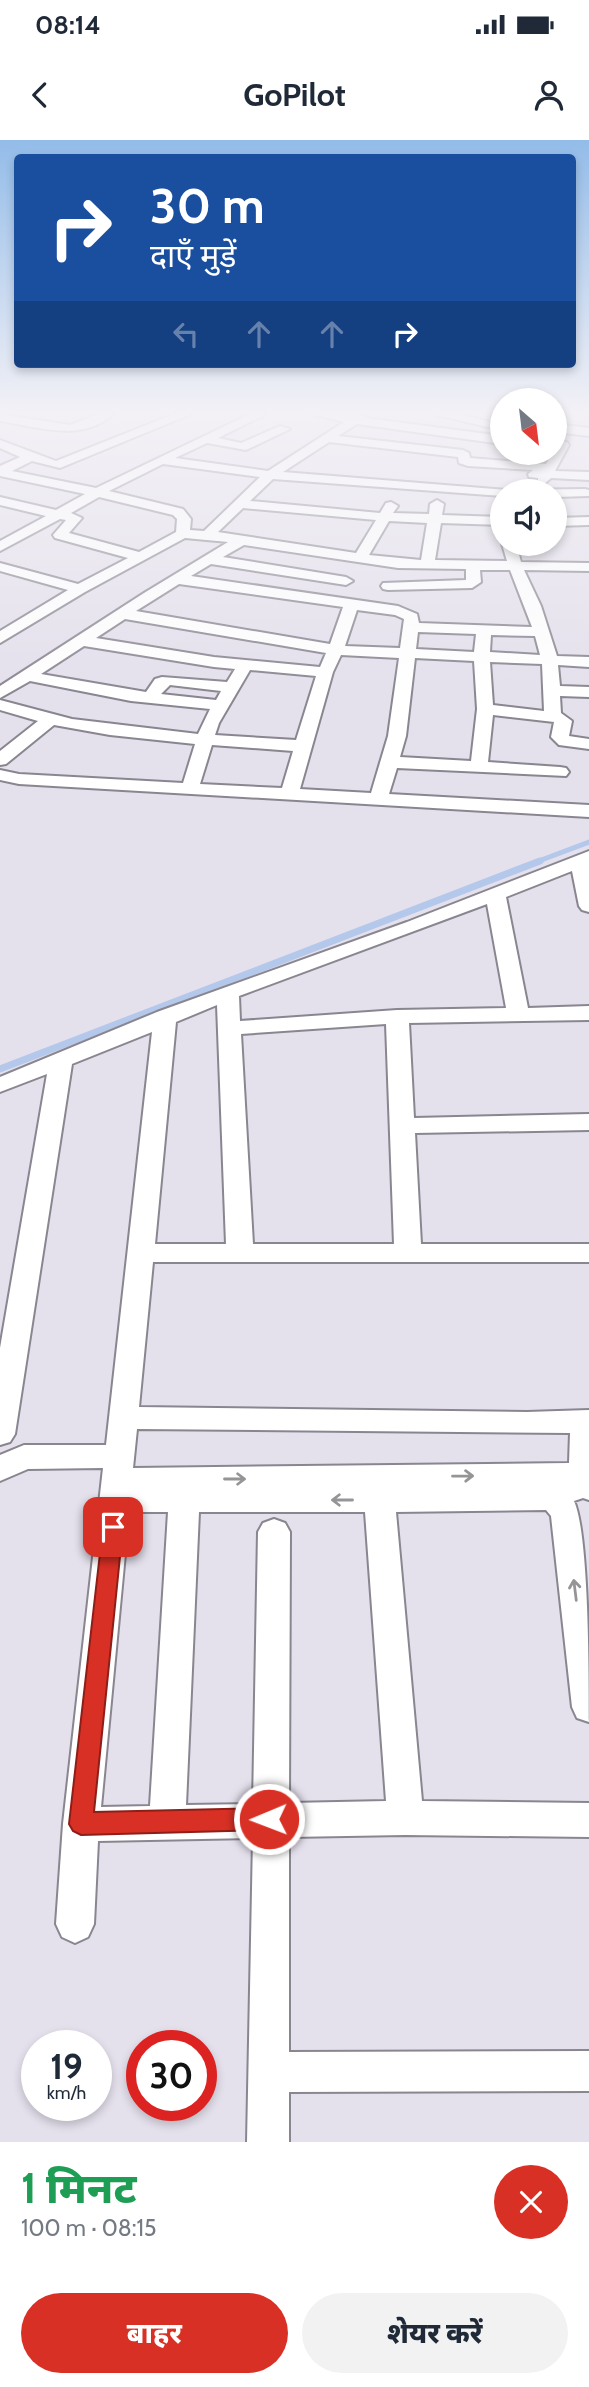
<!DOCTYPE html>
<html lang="hi">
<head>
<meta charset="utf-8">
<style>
	:root { --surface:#fff; --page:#f2f2f3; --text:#1f2937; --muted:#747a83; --accent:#d93025 }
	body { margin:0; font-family:Cabin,"Noto Sans Devanagari",sans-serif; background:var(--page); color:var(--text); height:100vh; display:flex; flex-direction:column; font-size:26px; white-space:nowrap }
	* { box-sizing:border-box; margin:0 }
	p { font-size:23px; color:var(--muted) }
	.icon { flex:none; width:38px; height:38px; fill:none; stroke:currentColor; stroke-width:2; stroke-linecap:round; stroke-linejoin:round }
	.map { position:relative; height:2002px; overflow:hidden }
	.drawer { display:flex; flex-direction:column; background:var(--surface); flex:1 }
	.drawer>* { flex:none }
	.top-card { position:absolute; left:14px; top:14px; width:562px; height:214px; border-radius:7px; box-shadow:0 4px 10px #0003; background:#1a4fa0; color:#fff; overflow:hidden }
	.needle { width:46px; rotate:152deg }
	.controls { position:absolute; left:490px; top:248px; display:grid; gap:14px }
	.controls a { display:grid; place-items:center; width:77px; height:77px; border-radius:50%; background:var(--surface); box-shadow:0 4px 10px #0003; font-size:35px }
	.speed { position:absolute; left:21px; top:1890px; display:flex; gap:14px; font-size:35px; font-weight:700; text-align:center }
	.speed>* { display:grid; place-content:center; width:91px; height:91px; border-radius:50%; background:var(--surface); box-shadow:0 4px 10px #0003; line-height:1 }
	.speed small { font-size:18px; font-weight:400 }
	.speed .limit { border:10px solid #d22; background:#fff; color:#111 }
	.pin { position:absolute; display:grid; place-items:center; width:60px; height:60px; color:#fff; margin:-30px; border-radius:14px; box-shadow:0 4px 10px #0006 }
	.me { position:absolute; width:77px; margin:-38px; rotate:269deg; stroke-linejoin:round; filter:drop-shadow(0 0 5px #0008) }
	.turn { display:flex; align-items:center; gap:24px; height:147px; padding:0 21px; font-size:32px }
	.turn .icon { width:91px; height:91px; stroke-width:2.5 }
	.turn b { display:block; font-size:49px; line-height:60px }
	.lanes { display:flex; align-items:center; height:66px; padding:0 21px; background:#0003; justify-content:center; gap:35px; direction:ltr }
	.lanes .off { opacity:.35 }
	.round { display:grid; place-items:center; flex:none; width:74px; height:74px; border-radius:37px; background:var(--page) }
	.headline { display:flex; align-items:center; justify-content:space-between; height:119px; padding:0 21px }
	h1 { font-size:42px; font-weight:800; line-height:52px; color:#1e9e55 }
	.primary-button { display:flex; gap:14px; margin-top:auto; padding:14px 21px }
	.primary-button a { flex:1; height:80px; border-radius:42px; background:var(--accent); color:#fff; font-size:28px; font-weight:800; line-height:80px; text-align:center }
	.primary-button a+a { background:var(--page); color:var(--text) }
	.status { display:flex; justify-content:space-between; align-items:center; height:49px; padding:0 35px; background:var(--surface); direction:ltr }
	.status svg { height:19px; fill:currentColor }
	header { display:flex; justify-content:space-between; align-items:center; height:91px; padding:0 21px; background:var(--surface); font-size:32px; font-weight:800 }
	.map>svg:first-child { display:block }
</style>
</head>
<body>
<div class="status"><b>08:14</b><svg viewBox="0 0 49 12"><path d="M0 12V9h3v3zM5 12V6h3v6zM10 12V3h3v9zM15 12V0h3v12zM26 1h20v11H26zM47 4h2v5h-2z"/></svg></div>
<header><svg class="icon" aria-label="back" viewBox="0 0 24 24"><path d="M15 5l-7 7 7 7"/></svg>GoPilot<svg class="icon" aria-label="person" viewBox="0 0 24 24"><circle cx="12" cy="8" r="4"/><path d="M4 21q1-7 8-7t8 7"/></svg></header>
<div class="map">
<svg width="589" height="2002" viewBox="0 0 589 2002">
	<rect width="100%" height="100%" fill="#e4e0ec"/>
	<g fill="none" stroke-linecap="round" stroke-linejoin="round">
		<!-- stream-far1 -->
		<path stroke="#b4c8eb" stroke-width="5" d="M536,722l53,-20"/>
		<!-- stream -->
		<path stroke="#b4c8eb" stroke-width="7" d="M0,929l540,-208"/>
		<defs>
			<g id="street">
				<path d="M0,274l70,11 28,-11h16c-34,29 -75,13 -114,7z"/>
				<path d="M174,274h17l-131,54 -28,-7 -20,10 84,17 154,-74h16l-48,24 23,5 39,-17 10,3 -44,21 -39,-7 -32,15 93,13 76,-49 -32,-8h48l6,4 136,18v8l-145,-20 -19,12 125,14 6,3 1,5 76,6 13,-22h8l2,3 -14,26 34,1v8l-38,-2 -8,7 -5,-1v-6l-9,-1 -1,-3 5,-4 -65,-4 -9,-3 -1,-6 -129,-15 -46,30 224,18 78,-1 4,1v6l-34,1v-5h-53v4l-229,-17 -23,22 130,12 6,-10 5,-1 7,4 -5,7 36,1 1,-10 7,-4 7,4 -2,11 60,2v8l-61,-2 -6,37 72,1 -5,-17h14l5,18 68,1v8l-65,-1 17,36 16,50 32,1v10l-31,-2 2,21 29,1v10l-29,-1 1,17 11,8 -3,15 20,3v10l-30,-4 -8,-8 3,-15 -61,-7 -5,47 72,5 6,1 3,4 -3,4 -169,-8 -8,26 200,11v12l-570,-33 -19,-4v-10l19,4 164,9 12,-39 -85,-9 -56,-10 -48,39 -6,1v-14l38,-30 -38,-11v-10l72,19 126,15 12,-25 -79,-8 -101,-20 -30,17v-12l144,-93 84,-51 -43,-4 -100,54 -85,51v-12l68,-41 -68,-19v-8l78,21 50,-26 -73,-20 -2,-3 13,-15 -6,-1 -60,32v-10l46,-25 -46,-11v-8l56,13 29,-16 -85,-18v-10l20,-9 -20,-9v-8l56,21zM163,324l97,13 -56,54 -14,-1 1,-11 -8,-10 -74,-18zM99,357l74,18 4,4 -1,13 -37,20 -70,-19 13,-15 -11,-5zM243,368l133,12 -20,33 -138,-21zM389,381l38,2 -6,37 -52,-5zM244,405l154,23 68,1v11l-83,3 -2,3 2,3 5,1 84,-2 9,-6 -1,-12h30l22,57 -113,-4 -2,-9 -19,-8 -207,-30 20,-12 135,21 7,-4 -7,-4 -123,-20zM179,444l164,23 -13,37 -194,-33zM357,470l38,5 9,4 -4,29 -55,-2zM125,479l201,34 -6,14 -106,-10 -118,-19zM418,492l58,2 -2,18 -58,-3zM491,495l44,1 5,19 -50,-3zM84,506l130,21 21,2 -8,13 -65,-5 -7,2 -9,13 -105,-18zM341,515l58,3 -11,78 -17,57 -71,-4 33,-117zM415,518l59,3 3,48 -6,52 -71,-4 6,-21zM490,522l52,2 2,47 -51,-6zM250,530l66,6 -20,64 -81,-5 4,-12zM170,545l51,6 -5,9 -55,-6zM212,605l81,6 -11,37 -82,-4z"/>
				<path d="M433,274h27l34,9 -6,4z"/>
				<path d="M555,284l34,4v8l-34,-4z"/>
				<path d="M589,377v8l-34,1v-8z"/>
				<path d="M589,711v61l-7,-2 -3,-4 -7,-35 -66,26 22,111 61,-2v14l-180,3 5,95 175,-4v16l-174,3 6,111h168v18h-436l-14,145 388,5 62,-2v90l-6,-2 -9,3c15,32 15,176 15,221l-12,-4 -5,-11 -21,-191 -5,-6 -150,2 26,289 167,2v34l-184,-2 -116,2v215l300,-1v40l-300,1v50h-42l6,-304 -155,3 -4,83 -6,13 -13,6 -13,-6 -6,-13 7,-100 40,-356 -75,1 -28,12v-26l24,-10h82l46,-413 -80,32 -57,370 -5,8 -10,3v-97l47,-274 -47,18v-15l157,-65 250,-90zM487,764l19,104 -109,2 -157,11 -1,-25zM217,865l9,239h-71l21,-222zM386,884l8,220h-141l-12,-210zM137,1289l433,4 -1,30 -436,5zM129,1372h39l-18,294 -49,1zM199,1372h166l21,289 -97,2 1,-271 -5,-9 -11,-4 -11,4 -5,9 -5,272 -67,1z"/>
			</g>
		</defs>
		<!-- street casing -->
		<use href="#street" stroke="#898690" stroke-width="4"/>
		<!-- street -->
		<use href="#street" fill="#fff" fill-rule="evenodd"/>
	</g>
	<!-- one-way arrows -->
	<defs><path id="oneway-shaft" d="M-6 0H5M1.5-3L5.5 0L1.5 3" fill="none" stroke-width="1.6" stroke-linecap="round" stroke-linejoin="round" transform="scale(1.75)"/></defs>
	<g stroke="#959597">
		<use href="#oneway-shaft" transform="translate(463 1336) rotate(-1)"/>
		<use href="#oneway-shaft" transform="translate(235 1339)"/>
		<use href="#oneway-shaft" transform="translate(342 1360) rotate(-180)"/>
		<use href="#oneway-shaft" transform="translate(575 1450) rotate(-97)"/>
	</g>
	<!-- sky -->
	<linearGradient id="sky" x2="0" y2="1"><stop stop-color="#93bce9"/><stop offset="0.49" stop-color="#f3f1f6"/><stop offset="1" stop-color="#f3f1f6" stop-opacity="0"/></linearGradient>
	<rect width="589" height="555" fill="url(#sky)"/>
	<!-- route -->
	<path fill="#d93025" stroke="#8d1f18" stroke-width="2" d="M113,1379l7,2 3,6 -29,285 175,-4 9,4 3,7 -3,8 -9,3 -188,5 -8,-4 -4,-7 34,-297 3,-6z"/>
</svg>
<div class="controls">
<a><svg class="needle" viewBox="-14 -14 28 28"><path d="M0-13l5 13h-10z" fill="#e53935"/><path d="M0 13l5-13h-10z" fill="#747a83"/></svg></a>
<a><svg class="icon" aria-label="sound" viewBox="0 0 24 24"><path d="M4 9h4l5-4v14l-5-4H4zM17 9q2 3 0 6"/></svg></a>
</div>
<div class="speed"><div>19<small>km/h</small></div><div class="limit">30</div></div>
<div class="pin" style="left:113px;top:1387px;background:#d93025"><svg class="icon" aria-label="arrive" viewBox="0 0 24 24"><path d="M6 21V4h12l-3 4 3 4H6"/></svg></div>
<svg class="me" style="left:269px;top:1679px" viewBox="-20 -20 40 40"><circle r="17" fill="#d93025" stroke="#fff" stroke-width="3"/><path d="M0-11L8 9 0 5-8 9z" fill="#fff"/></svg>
<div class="top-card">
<div class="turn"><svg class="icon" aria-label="right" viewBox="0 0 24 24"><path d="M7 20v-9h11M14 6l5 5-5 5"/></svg><div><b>30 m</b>दाएँ मुड़ें</div></div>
<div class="lanes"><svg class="icon off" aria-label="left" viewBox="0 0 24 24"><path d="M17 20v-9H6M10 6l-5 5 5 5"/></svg><svg class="icon off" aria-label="ahead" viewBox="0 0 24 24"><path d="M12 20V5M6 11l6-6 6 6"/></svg><svg class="icon off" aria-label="ahead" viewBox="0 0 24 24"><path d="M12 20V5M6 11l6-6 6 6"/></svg><svg class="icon" aria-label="right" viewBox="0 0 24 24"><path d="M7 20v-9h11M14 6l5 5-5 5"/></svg></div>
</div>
</div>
<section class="drawer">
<div class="headline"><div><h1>1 मिनट</h1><p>100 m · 08:15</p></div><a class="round" style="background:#d93025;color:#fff"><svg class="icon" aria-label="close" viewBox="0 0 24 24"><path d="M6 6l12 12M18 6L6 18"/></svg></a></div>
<div class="primary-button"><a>बाहर</a><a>शेयर करें</a></div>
</section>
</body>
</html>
